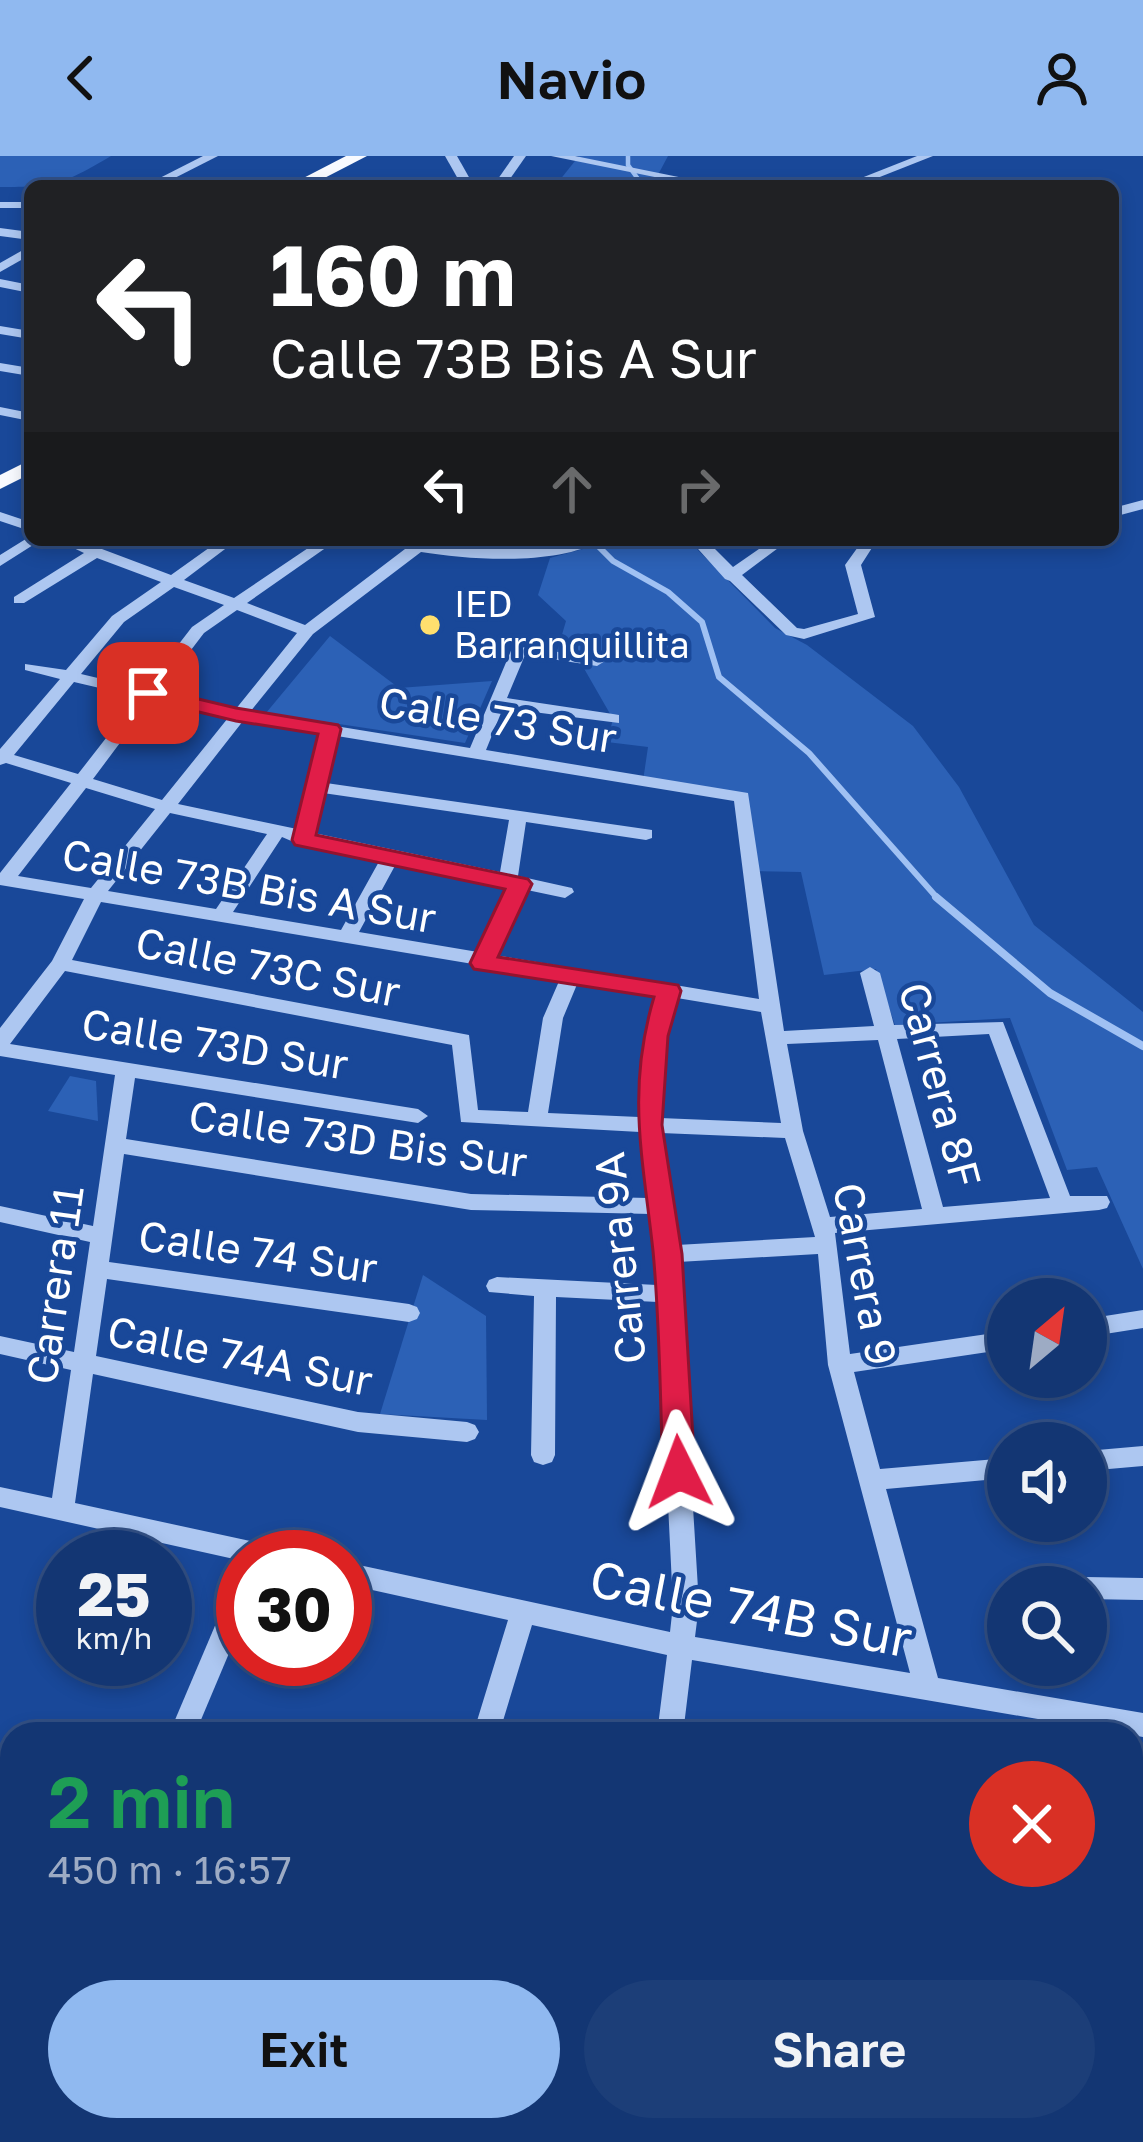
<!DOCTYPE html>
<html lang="en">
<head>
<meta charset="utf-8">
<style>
	:root { --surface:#133673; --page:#1c3e78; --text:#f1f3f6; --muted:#9dabc4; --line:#325085; --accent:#90b9f0 }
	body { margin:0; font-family:"Golos Text",sans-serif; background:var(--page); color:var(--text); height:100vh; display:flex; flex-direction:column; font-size:45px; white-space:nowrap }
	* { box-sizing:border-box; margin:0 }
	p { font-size:39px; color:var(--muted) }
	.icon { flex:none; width:66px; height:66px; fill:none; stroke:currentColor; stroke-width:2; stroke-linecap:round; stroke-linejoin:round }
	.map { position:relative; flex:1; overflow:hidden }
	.sheet { position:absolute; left:0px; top:1566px; width:1143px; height:420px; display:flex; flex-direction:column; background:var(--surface); border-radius:36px 36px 0 0; box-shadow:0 6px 18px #0003,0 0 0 3px var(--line) }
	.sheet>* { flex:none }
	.guide { position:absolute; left:24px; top:24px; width:1095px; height:366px; border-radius:18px; box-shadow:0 6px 18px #0003,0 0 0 3px var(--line); background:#202124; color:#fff; overflow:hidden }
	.needle { width:78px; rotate:29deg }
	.controls { position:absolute; left:987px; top:1122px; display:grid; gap:24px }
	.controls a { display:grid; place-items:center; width:120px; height:120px; border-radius:50%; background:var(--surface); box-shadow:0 6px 18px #0003,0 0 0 3px var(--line); font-size:60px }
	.speed { position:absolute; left:36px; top:1374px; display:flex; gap:24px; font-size:60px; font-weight:700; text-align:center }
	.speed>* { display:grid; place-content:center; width:156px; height:156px; border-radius:50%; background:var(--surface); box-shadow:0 6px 18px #0003,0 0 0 3px var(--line); line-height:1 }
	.speed small { font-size:30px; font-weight:400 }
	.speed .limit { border:18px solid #d22; background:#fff; color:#111 }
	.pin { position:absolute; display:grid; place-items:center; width:102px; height:102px; color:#fff; margin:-51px; border-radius:24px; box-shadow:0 6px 18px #0006 }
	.me { position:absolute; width:132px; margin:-66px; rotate:357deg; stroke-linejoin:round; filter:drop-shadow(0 0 9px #0008) }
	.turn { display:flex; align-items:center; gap:42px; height:252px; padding:0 48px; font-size:54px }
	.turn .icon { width:156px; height:156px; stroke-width:2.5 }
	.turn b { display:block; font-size:84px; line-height:102px }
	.lanes { display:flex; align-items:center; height:114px; padding:0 48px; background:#0003; justify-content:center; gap:60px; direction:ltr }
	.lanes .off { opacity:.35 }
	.round { display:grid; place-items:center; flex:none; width:126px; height:126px; border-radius:63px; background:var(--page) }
	.headline { display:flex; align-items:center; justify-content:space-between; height:204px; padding:0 48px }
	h1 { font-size:72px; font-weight:600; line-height:90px; color:#1e9e55 }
	.action { display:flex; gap:24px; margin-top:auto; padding:24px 48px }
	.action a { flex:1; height:138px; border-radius:72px; background:var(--accent); color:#111; font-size:48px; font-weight:600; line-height:138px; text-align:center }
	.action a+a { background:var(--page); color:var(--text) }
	header { display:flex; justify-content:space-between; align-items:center; height:156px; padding:0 48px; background:var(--accent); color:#111; font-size:54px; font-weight:600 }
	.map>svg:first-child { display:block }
</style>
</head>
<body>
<header><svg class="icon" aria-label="back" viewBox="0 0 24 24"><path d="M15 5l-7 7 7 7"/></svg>Navio<svg class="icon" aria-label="person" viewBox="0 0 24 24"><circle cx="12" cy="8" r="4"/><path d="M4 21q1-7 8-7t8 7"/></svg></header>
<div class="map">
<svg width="1143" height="1986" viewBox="0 0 1143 1986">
	<rect width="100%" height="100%" fill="#194899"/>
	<!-- green -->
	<g fill="#2c61b6">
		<path d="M0,0h111c-50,29 -54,31 -111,31z"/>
		<path d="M579,0h89l-16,30h-97z"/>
		<path d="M616,384h72l87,88 32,17 106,81 46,61 75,138 109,87v257l-46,-102 -30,3 -57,-152 -115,7 -19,-56 -52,6 -23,-103 -50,-1 -9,-74 -99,-16 5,-34 -41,-5 6,-23 -35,-61 -22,-3 10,-34 -28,-26 12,-37z"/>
		<path d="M330,480l69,52 93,-7 -27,62 -199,-30z"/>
		<path d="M70,920l26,5 2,40 -50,-10z"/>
		<path d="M423,1119l63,41 1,104 -107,-6z"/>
	</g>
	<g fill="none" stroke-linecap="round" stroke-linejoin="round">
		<!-- stream-far2 -->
		<path stroke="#a0c1f3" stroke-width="4.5" d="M628,0v9l15,21"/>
		<!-- stream-far1 -->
		<path stroke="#a0c1f3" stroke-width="6" d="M592,384l21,21 55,31 34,30 17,55 90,76 130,147"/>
		<!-- stream -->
		<path stroke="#a0c1f3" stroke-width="8" d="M936,741l114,96 93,53"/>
		<!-- minor -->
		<g fill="#adc7f1" fill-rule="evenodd">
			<path d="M203,0h15l-59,30h-15z"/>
			<path d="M445,0h12l17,30h-12z"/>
			<path d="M514,0h12l-21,30h-12z"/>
			<path d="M551,0h24l148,30h-24z"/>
			<path d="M917,0h16l-76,30h-16z"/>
			<rect x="0" y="46" width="30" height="6"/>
			<path d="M0,72l30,4v8l-30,-4z"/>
			<path d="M30,90v9l-30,17v-9z"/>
			<path d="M0,123l30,6v8l-30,-6z"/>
			<path d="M0,170l30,5v8l-30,-5z"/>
			<path d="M0,207l30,5v8l-30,-5z"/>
			<path d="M0,251l30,6v8l-30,-6z"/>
			<path d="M1143,344v9l-30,8v-9z"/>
			<path d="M0,356l30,10v9l-30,-10z"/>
			<path d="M29,381l1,3h11l-41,26v-11z"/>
			<path d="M57,384h21l93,35 49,-35h17l-53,40 50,18 86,-58h17l-90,63 58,22 100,-76 -28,-9 113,9 112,-9c-45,26 -131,20 -181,12l-108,82 -63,78 220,36 43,-102 90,12 2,3 -8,5 -72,-11 -18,43 106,16 6,1v8l-116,-15 -17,42 262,43 36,238 90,-5 -14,-53 10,-6 10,6 14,52 109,-3 67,174h37l3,6 -3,6 -8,2 -264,23 15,121 158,-23v18l-154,23 26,97 128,-11v20l-122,11 52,189 205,35v24l-451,-77 -9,74h-26l10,-79 -135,-30 -33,109h-26l35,-114 -163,-36v-22l325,70 3,-27 -15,-303 -102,-5 -1,158 -3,7 -9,3 -9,-3 -3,-7 3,-159 -45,-4 -3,-6 3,-6 8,-3 160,8 -6,-71 -180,-4 -347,-56 -15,108 300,42 8,3 3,6 -3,6 -8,3 -302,-43 -11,77 262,56 109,10 8,3 4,7 -4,7 -8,3 -109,-10 -265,-58 -18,129 198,43 9,3 4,8h-43v4l-243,-54v-20l52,11 19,-128 -71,-16v-18l74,16 16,-110 -90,-20v-16l93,20 22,-151 -115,-19v-28l52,-67 32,-62 -84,-14v-12l71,-90 -65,-20 -6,2v-16l60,-70 -35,-9v-6l41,6 46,-54 49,-34 -64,-24 -73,45h-10v-6l70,-44zM174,431l50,18 -32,22 -48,62 -63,-15 43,-52zM237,454l60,23 -62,77 -76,-18 45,-59zM74,526l64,15 -60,77 -64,-19zM152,544l76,18 -66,82 -69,-21zM243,565l77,13 -23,95 -119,-25zM337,580l397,65 25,198 -264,-44 32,-65 38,8 9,-6 -2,-4 -54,-12 8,-54 120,18 6,-2v-8l-326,-47zM86,632l69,21 -64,79 -73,-12zM323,637l186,27 -9,52 -186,-39zM170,657l97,21 -51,75 -108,-18zM282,681l21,9 7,-3 71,15 -40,72 -108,-18zM397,706l112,26 -31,64 -119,-20zM101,746l372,62 9,5 7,-2 71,12 -17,39 -15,94 -50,-2 -9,-75 -397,-75zM65,815l387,74 9,77 179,10 8,66 -177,-4 -345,-55 9,-61 283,45 10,-7 -10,-7 -408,-65zM578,826l80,13 -13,41 -6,81 -91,-4 15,-95zM677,842l84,14 20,111 -121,-5 5,-82zM989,878l61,164 -107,9 -46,-168zM878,884l44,169 -92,8 -27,-86 -16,-87zM661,977l124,5 30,99 -138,8 -3,-39zM818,1098l10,111 82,308 -215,-36 4,-32 -21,-343z"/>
			<path d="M690,384h16l27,27 39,-27h17l-47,35 55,53 7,1 54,-15 -13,-49 18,-25h14l-16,25 14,52 -71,22 -18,-4 -56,-54 -5,-2z"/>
			<path d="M1143,1154v18l-57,9v-18z"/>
			<path d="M1143,1290v20l-57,5v-20z"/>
			<path d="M1026,1420l13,3 4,8h-30l4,-8z"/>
			<path d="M1086,1421l57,1v22l-57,-1v-12h-12l3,-7z"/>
			<path d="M243,1422v42l-48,114h-26l65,-153z"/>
			<path d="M0,1744l12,3v28l-12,-3z"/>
			<path d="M1131,1794l12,2v30l-12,-2z"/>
			<path d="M12,1960v14h19l-5,12h-26l5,-23z"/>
			<path d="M125,1974h30l-5,12h-30z"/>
			<path d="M601,1974h30l-2,12h-30z"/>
			<path d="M788,1974h85l7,12h-85z"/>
		</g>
		<!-- major -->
		<g fill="#f8faff" fill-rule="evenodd">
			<path d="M346,0h21l-58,30h-21z"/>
			<path d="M30,304v14l-30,15v-14z"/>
		</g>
	</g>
	<!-- route -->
	<path fill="#e11d48" stroke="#92132f" stroke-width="3" d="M148,531l88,21 102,17 3,4 -25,106 212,44 4,5 -34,73 180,28 3,6 -13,45 -6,89 20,129 13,218 -5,9 -11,4 -11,-4 -5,-9c-3,-73 -3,-148 -10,-221 -10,-93 -27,-160 1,-254l-180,-28 -4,-6 35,-74 -210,-44 -3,-5 26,-106 -82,-13 -95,-23v-9z"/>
	<!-- markers -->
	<circle fill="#ffdf6e" stroke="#194899" stroke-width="4.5" cx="430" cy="469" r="12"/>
	<g text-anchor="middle" stroke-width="9" stroke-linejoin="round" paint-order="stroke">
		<!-- far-poi labels -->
		<g font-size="36" fill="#fff" stroke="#194899" text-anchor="start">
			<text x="454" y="461">IED<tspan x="454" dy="41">Barranquillita</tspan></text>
		</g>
		<!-- street labels -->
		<g font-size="42" fill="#fff" stroke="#194899">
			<text transform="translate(498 564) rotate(9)" y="15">Calle 73 Sur</text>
			<text transform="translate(249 730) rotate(10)" y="15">Calle 73B Bis A Sur</text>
			<text transform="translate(268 811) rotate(11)" y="15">Calle 73C Sur</text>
			<text transform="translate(215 888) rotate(9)" y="15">Calle 73D Sur</text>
			<text transform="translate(940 929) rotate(75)" y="15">Carrera 8F</text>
			<text transform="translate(358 983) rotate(8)" y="15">Calle 73D Bis Sur</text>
			<text transform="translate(258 1096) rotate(8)" y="15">Calle 74 Sur</text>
			<text transform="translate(620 1102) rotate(-96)" y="15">Carrera 9A</text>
			<text transform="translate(865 1118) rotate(79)" y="15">Carrera 9</text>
			<text transform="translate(55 1129) rotate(-82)" y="15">Carrera 11</text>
			<text transform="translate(240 1200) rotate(11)" y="15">Calle 74A Sur</text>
		</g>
		<!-- near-street labels -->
		<g font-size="51" fill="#fff" stroke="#194899">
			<text transform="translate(751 1453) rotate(11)" y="18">Calle 74B Sur</text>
		</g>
	</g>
</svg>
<div class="controls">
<a><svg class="needle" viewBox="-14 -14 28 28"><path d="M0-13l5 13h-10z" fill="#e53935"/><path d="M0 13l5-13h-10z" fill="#9dabc4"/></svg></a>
<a><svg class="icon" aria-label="sound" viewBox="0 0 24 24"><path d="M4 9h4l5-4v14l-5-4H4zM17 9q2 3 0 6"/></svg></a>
<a><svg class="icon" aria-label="search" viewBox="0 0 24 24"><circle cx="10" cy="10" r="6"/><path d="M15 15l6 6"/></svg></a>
</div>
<div class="speed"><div>25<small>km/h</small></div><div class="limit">30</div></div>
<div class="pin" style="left:148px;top:537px;background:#d93025"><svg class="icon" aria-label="arrive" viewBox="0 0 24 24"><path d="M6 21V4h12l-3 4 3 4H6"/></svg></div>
<svg class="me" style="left:679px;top:1316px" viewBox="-20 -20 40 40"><path d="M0-17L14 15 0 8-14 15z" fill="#e11d48" stroke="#fff" stroke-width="4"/></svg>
<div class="guide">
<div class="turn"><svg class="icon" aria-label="left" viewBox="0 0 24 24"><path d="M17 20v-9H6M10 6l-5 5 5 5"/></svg><div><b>160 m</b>Calle 73B Bis A Sur</div></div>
<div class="lanes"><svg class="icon" aria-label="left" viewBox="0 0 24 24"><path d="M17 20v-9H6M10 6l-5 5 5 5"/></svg><svg class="icon off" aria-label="ahead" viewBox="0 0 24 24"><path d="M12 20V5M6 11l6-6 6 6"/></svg><svg class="icon off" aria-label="right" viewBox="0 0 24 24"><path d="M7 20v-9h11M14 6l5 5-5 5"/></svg></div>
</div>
<section class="sheet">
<div class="headline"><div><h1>2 min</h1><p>450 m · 16:57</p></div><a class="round" style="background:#d93025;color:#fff"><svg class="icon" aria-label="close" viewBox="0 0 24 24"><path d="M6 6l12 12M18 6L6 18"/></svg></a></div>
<div class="action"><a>Exit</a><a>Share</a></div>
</section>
</div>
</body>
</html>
